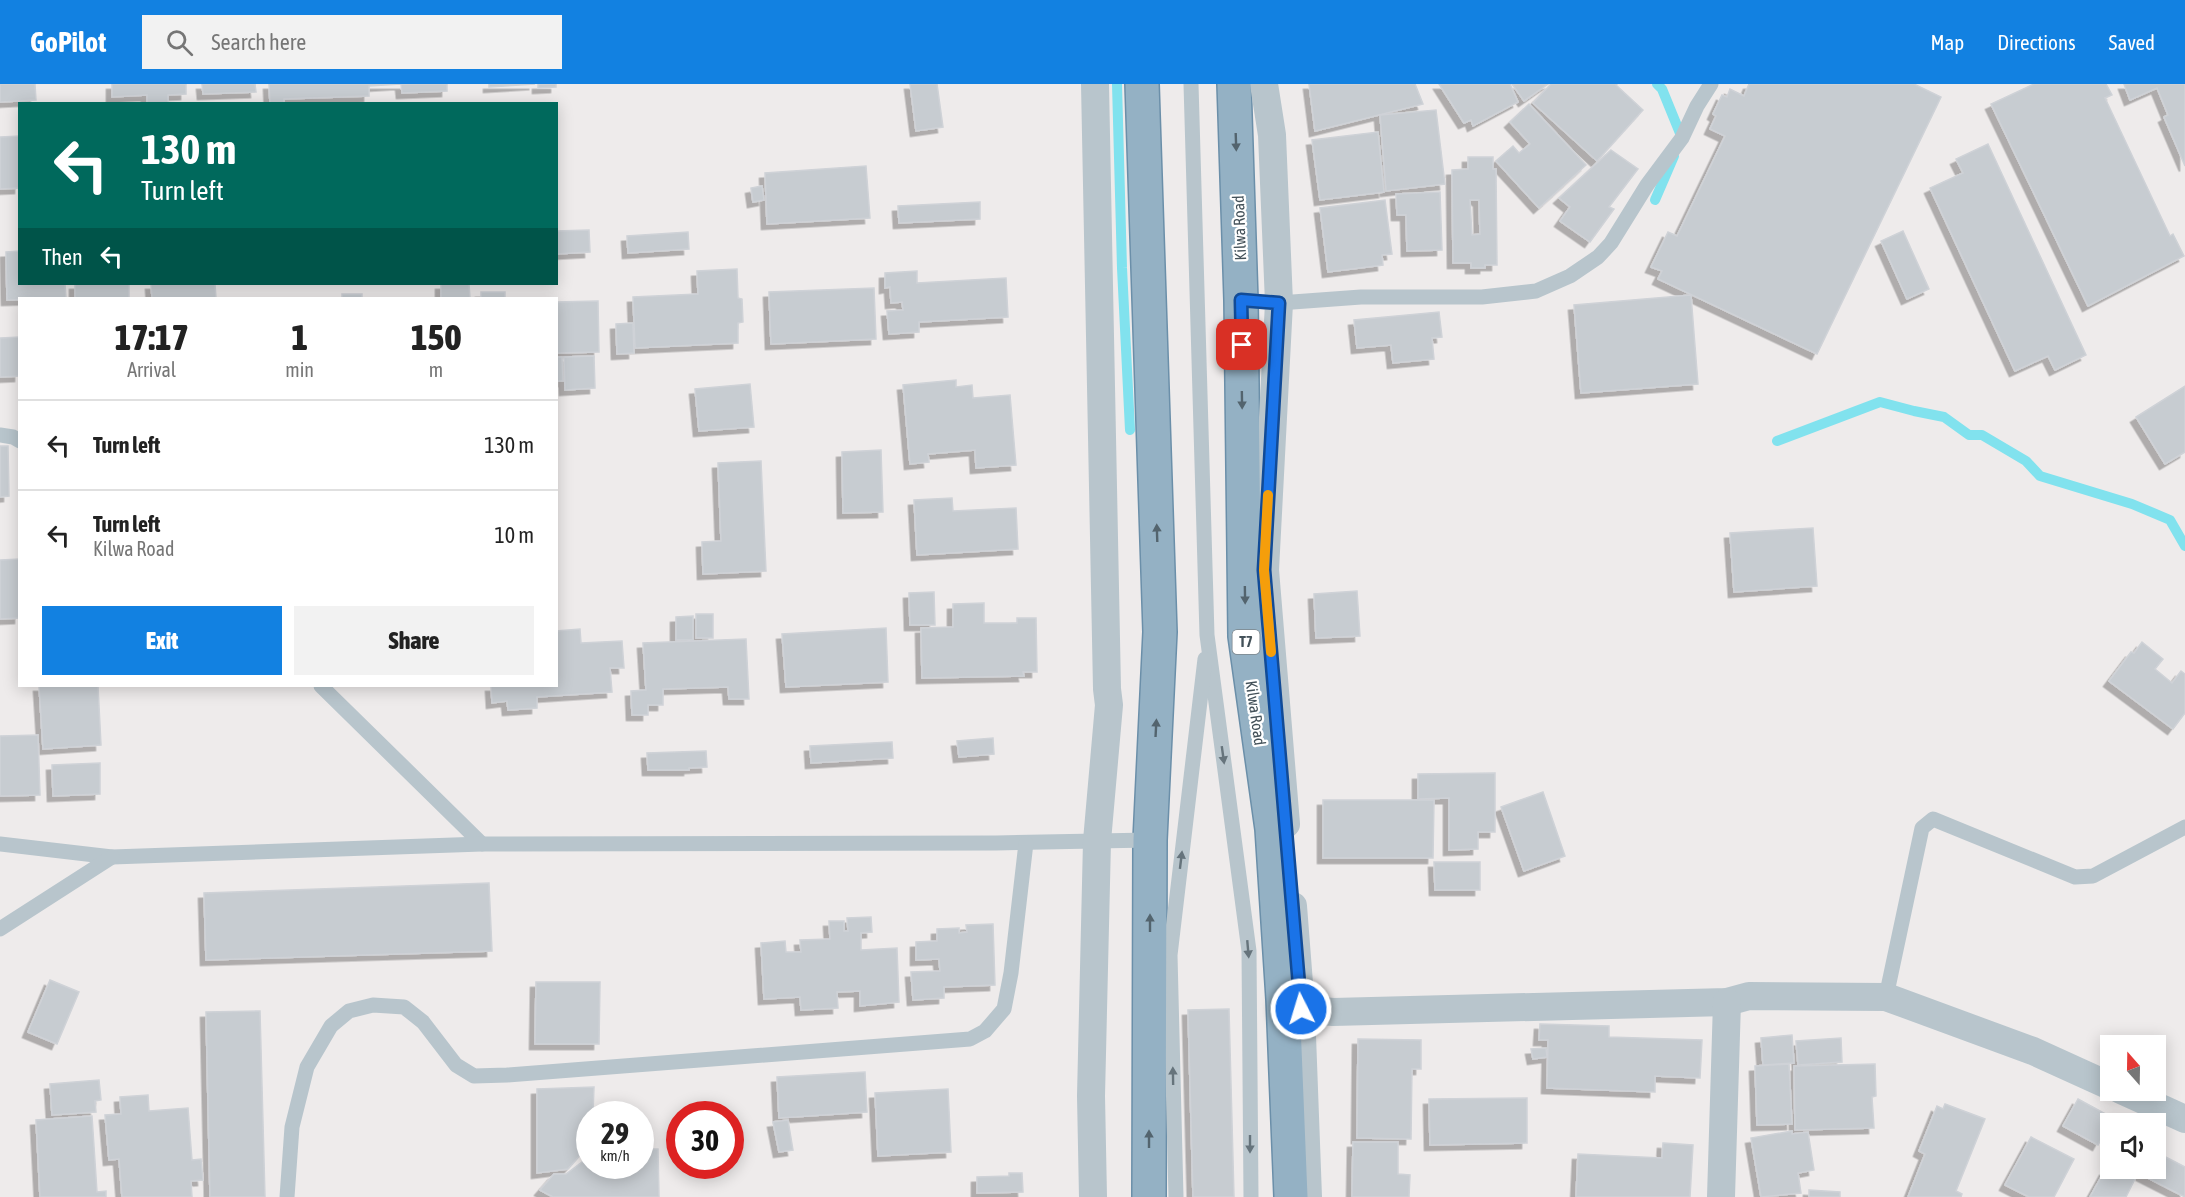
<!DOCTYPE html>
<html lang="en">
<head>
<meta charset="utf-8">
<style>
	:root { --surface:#fff; --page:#f2f2f2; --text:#222; --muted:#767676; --line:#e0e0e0; --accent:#1281e1 }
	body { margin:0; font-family:"Asap Condensed",sans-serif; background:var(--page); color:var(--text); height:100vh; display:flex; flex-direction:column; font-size:22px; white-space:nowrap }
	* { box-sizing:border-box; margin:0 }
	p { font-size:20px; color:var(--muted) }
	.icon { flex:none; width:33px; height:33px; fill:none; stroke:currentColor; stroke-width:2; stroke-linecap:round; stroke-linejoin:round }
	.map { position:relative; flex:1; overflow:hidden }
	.sheet { position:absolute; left:18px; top:213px; width:540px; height:390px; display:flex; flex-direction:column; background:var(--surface); border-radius:0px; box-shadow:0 3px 15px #0003 }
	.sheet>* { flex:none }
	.top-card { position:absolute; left:18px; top:18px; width:540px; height:183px; border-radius:0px; box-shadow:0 3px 15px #0003; background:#00695c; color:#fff; overflow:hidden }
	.needle { width:39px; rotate:340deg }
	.buttons { position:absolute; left:2100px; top:951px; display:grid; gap:12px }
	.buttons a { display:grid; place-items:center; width:66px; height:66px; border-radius:0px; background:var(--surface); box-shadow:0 3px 15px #0003; font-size:30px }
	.speed { position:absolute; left:576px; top:1017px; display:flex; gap:12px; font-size:30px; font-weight:700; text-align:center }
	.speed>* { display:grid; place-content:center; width:78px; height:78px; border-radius:50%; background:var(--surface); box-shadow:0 3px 15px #0003; line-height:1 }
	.speed small { font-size:15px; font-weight:400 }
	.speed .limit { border:9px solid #d22; background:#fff; color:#111 }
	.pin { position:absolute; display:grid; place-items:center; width:51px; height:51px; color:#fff; margin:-26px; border-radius:12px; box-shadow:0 3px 9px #0006 }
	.me { position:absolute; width:66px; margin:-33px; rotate:355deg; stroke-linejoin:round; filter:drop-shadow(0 0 4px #0008) }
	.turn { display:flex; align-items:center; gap:21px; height:126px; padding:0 24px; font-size:27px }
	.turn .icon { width:78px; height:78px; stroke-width:2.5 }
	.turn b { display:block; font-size:42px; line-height:51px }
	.then { display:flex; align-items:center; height:57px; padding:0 24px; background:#0003; gap:12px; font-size:22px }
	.eta { display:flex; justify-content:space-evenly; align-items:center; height:102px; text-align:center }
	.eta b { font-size:36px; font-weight:800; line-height:42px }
	.primary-button { display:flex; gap:12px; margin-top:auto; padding:12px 24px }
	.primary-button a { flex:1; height:69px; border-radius:0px; background:var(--accent); color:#fff; font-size:24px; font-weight:800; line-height:69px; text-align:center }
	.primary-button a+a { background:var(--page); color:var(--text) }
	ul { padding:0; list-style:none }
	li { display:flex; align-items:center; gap:18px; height:90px; padding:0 24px; border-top:2px solid var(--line) }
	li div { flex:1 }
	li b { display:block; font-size:22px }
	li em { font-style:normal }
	header { display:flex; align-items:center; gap:36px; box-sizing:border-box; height:84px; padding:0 30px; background:var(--accent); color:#fff }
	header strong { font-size:28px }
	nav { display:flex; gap:33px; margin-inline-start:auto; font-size:21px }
	.search { width:420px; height:54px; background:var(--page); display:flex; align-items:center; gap:15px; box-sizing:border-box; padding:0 21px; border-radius:0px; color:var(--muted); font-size:22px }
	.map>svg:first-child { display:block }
</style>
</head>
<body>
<header>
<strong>GoPilot</strong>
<div class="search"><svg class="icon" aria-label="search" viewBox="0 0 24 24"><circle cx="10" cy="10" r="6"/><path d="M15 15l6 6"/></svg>Search here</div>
<nav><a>Map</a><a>Directions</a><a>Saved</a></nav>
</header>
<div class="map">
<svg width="2185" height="1113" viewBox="0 0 2185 1113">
	<defs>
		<filter id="shadow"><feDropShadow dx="-5.5" dy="5.5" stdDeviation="0" flood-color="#0004"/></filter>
	</defs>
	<rect width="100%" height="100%" fill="#eeebeb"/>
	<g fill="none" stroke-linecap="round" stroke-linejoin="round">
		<!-- stream -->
		<g stroke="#81e2ee" stroke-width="10">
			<path d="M1117,0l5,184 8,162"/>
			<path d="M1657,0l5,5 20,49 -2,4"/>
			<path d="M1655,116l19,-44"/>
			<path d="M1777,357l103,-39 34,9 30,6 25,18h13l44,26 14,15 92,28 38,16 15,26"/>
		</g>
	</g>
	<!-- building -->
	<g fill="#c7ccd1" stroke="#cfd2d7" stroke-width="1.5" fill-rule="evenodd" filter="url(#shadow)">
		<path d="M0,0h35l1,16 -36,2z"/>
		<path d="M112,0h74v10l-18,1v9h-21v-9l-35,2z"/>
		<path d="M202,0h53l1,8 -53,2z"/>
		<path d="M269,0h178v7l-45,2 -1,-9 -32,2v10l-85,3v5h-14z"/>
		<path d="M489,0h46l-46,3z"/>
		<path d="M538,0h18v3l-18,1z"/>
		<path d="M910,0h27l6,43 -27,4z"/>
		<path d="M1309,0h106l8,20 -108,27z"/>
		<path d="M1439,0h71l8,18 -45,24 -2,-6 -7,3z"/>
		<path d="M1512,0h36l-24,17z"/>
		<path d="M1551,0h66l-1,1 27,25 -46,51 -64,-58z"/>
		<path d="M1749,0h165l27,13 -124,257 -159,-75 4,-8 -11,-4 17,-35 9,4 48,-100 -15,-7 6,-13 -3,-2 9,-19 5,2 3,-8 14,7z"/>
		<path d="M2034,0h72l6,11 -7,3 65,138 3,-2 11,22 -96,50 -97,-202z"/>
		<path d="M2124,0h61v82l-21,-49 4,-2 -11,-27 -27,12z"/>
		<path d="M1529,20l57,61 -47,43 -43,-47 17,-15 6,7 11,-9 -20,-22z"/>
		<path d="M1436,26l9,74 -59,7 -6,-76z"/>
		<path d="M1378,48l6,60 -64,8 -8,-60z"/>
		<path d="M20,52v52l-20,1v-52z"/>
		<path d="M1988,60l98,211 -31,15 -7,-14 -33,15 -85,-183 33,-15 -7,-14z"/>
		<path d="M1611,66l27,19 -29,38 5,2 -24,33 -30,-21 10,-14 -11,-9z"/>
		<path d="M1468,73h25v12h3l1,96h-12v3h-14v-5h-18l-1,-93 16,-1zM1470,116h9l1,34 -8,1z"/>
		<path d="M866,82l4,52 -103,6 -2,-51z"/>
		<path d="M762,102l2,14 -11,2 -2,-14z"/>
		<path d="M1440,108l2,58 -35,1 -1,-36h-9l-1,-21z"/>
		<path d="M1385,116l7,54 -10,1 1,10 -55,7 -8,-64z"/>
		<path d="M980,118v17l-81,4 -1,-17z"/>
		<path d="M589,146l1,22 -34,2v-23z"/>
		<path d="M1903,147l26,58 -22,10 -26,-58z"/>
		<path d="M688,148l1,17 -61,4 -1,-17z"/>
		<path d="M20,167v33h45l1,14 -59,2 -1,-48z"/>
		<path d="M737,185l1,29 4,1 1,23 -5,1v20l-103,5 -2,-51 65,-3 -1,-23z"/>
		<path d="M917,187v12l89,-5 2,39 -89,5v10l-30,2 -2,-23 16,-1 -1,-8 -11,1 -1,-16 -5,1v-15z"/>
		<rect x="75" y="200" width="54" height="14"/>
		<path d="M151,200h64l1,14h-64z"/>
		<path d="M441,200h28l1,14h-29z"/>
		<path d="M874,204l2,51 -105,5 -2,-52z"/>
		<rect x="481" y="208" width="24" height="6"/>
		<rect x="342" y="210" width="20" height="4"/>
		<path d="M1691,211l7,89 -117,9 -7,-88z"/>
		<path d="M598,217l1,51 -43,1v-51z"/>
		<path d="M1439,228l3,25 -10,1 2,21 -41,4 -2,-18 -34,3 -3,-28z"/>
		<path d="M633,239l1,30 -17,1 -1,-30z"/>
		<path d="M20,253v39l-20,1v-39z"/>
		<path d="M594,272l1,32 -30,2 -1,-33z"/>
		<path d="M556,273h6l1,24h-7z"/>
		<path d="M956,296v7l16,-2 1,13 37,-3 6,70 -40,3 -1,-18 -47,4 1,8 -19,2 -7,-79z"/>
		<path d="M750,300l4,43 -55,4 -4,-42z"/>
		<path d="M2185,302v66l-20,12 -29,-47z"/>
		<path d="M0,362h8l1,50 -9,1z"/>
		<path d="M881,366l2,62 -40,1 -1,-61z"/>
		<path d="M761,377l5,110 -63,3 -1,-32 19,-1 -3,-78z"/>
		<path d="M952,414l1,13 63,-3 2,41 -101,6 -3,-55z"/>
		<path d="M1813,444l4,58 -83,6 -4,-59z"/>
		<path d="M20,475v59l-20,1v-59z"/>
		<path d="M1357,507l3,45 -44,2 -2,-44z"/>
		<path d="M934,508l1,33h-25l-1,-32z"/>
		<path d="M984,519v20h33v-5h19l1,54h-14l1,4 -102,2 -1,-50 32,-1v-23z"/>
		<rect x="696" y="530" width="17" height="24"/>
		<path d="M693,532v24h-17v-23z"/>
		<path d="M886,544l2,54 -102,5 -4,-53z"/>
		<path d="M580,545l1,14 41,-2 2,27h-14l2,24 -75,5v11l-29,2 -1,-9 -15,2 -1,-17h65v-55z"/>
		<path d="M746,555l3,60h-20l-1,-12 -65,2v16h-15v10h-16l-1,-24 15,-1 -3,-47z"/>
		<path d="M2142,558l21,17 -8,10 17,14 9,-12 4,3v39l-12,16 -64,-48 22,-29 3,1z"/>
		<path d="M39,602h59l3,59 -58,4z"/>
		<path d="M38,651l2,60 -40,1v-60z"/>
		<path d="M993,654l1,16 -35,3 -2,-16z"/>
		<path d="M892,658l1,16 -82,5 -1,-17z"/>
		<path d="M706,667l1,16 -18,1v2h-41l-1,-17z"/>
		<path d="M100,679v31l-47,2 -1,-31z"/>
		<path d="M1495,689v59h-17v17l-29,1v-52l-31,1v-25z"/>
		<path d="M1543,708l22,64 -41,15 -23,-64z"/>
		<path d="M1323,716h111l-1,58h-110z"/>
		<path d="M1434,778h46v28h-45z"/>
		<path d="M489,799l3,68 -286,9 -2,-67z"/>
		<path d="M871,833l1,15 -11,1v17l36,-2 2,54 -39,4v-15l-23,1 1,16 -37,2 -1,-13 -36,2 -3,-56 24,-2 1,11h15l-1,-12 30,-1 -1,-18h15v10h4l-1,-13z"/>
		<path d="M993,840l2,61 -51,2v11l-31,2 -2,-28 29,-1 -1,-12 -23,1v-18l21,-1v-12l22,-1v5l8,-1 -1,-7z"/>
		<path d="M50,896l29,12 -22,52 -29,-12z"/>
		<path d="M536,898h64l-1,62h-64z"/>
		<path d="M1229,925l5,188h-41l-5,-187z"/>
		<path d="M260,927l5,186h-55l-4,-185z"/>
		<path d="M1540,940l69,2v11l93,3 -2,38 -45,-2v16l-108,-4 1,-48h-9z"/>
		<path d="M1792,951l2,28 -31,2 -2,-27z"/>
		<path d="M1841,954l1,24 -44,3 -2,-24z"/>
		<path d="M1358,955l63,1v29h-9l-1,70 -54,-1z"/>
		<path d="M1546,964l1,9 -14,2 -2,-10z"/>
		<path d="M1789,980l3,60 -35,1 -2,-59z"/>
		<path d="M1875,980l1,32 -4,1 2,31 -79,2 -1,-64z"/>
		<path d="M865,988l2,40 -88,6 -2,-41z"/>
		<path d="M99,996l2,20 -6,1 1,11 -44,3 -2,-31z"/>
		<path d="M594,1003l-1,27h-3v30l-22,25 -31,4v-84z"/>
		<path d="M948,1005l3,63 -73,4 -3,-63z"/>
		<path d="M148,1011l1,16 39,-3 4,52 9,-1 2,21 -12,1 1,16h-70l-3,-38 -10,1 -4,-45 16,-1 -1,-17z"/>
		<path d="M1527,1014v45l-97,2 -1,-46z"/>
		<path d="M2078,1015l35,19 -15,27 -35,-19z"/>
		<path d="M1945,1020l40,15 -29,72 6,3 -1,3h-53l17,-43 -6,-3 18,-45 6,3z"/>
		<path d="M92,1032l5,76 9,-1v6h-66l-4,-77z"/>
		<path d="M788,1036l5,30 -14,2 -6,-30z"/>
		<path d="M1792,1047v3l16,-2 6,38 -16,3 3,20 -40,4 -10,-59z"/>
		<path d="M2031,1053l43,22 -20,38h-25l-24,-12z"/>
		<path d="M1353,1058h45v32l12,1 -1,22h-57z"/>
		<path d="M1663,1059l30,2 -3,52h-114l2,-43 84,4z"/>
		<path d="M640,1065h18l1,48h-106l-13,-7 14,-16h12l24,-18v10h50z"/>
		<path d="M2156,1068l29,15v30l-47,-24 -12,24h-36l15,-27 2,1 3,-6v3h46z"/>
		<path d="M1009,1089h13l1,19 -46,1v-16l32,-1z"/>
		<path d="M1809,1106l31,2v5h-31z"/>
	</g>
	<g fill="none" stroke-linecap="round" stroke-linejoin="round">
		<defs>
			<g id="trunk">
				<path d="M1142,0l18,548 -10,208 -1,357"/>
				<path d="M1234,0l7,216 4,336 27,193 11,170 8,198"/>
			</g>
		</defs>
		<!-- trunk casing -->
		<use href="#trunk" stroke="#6b8fa9" stroke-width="36"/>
		<!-- service -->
		<g stroke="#b8c5cc" stroke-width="15">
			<path d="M1191,0l16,551 42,316 2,246"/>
			<path d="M1241,216l38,3 82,-6h121l54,-6 34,-15 28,-19 13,-14 36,-58 35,-47 15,-32 14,-22"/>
			<path d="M0,351l13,2 7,4"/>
			<path d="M321,602l161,158"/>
			<path d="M0,760l112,13 370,-13 514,-1 154,-3"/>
			<path d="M0,845l112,-72"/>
			<path d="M1886,913l36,-169 11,-9 142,58 18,-1 92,-49"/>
			<path d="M287,1113l5,-70 15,-60 24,-41 18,-15 24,-6 31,2 19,15 33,43 18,11 33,-1 463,-36 15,-8 19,-22 7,-36 15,-130"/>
			<path d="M1176,1113l-6,-242 35,-296"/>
		</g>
		<!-- minor -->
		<g stroke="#b8c5cc" stroke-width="28">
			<path d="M1264,0l8,51 7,168 -14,267 21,254"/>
			<path d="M1293,822l8,103 7,188"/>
			<path d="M1287,917l14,8 32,3 394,-10 22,-6 137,1 147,54 77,35"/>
			<path d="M2121,1006l64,29"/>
			<path d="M1093,1113l-2,-101 6,-255 12,-136 -2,-16 -12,-605"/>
			<path d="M1721,1113l6,-195"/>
		</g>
		<!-- trunk -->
		<use href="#trunk" stroke="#94b1c4" stroke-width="33"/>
	</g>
	<!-- one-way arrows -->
	<defs><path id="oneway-solid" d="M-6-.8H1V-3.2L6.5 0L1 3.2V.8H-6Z" transform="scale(1.5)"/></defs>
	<g fill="#53646e">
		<use href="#oneway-solid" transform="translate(1236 58) rotate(88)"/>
		<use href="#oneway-solid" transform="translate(1242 316) rotate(89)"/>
		<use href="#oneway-solid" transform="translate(1157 449) rotate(-92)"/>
		<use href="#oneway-solid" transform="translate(1245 511) rotate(89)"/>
		<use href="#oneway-solid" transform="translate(1156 644) rotate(-87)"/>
		<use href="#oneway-solid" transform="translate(1150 839) rotate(-90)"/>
		<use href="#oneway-solid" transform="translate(1149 1055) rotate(-90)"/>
	</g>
	<g fill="#66747c">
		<use href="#oneway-solid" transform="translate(1223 671) rotate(82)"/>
		<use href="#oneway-solid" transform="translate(1181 776) rotate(-83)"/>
		<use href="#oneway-solid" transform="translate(1248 865) rotate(85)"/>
		<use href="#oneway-solid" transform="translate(1173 992) rotate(-91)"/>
		<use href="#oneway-solid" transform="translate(1250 1060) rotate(90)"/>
	</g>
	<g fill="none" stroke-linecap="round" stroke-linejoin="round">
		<defs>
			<path id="route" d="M1242,261l-1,-45 38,3 -15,267 37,439"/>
		</defs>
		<!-- route casing -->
		<use href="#route" stroke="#114b97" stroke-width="15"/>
		<!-- route -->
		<use href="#route" stroke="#1a73e8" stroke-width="10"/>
		<!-- slow -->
		<path stroke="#f59e0b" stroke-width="10" d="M1268,411l-4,75 7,82"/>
	</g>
	<g text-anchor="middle" stroke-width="4.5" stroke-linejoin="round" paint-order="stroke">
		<!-- shield labels -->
		<rect fill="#fff" stroke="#7b858b" stroke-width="1.5" x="1232.5" y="546" width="27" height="24" rx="4.5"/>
		<g font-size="15" font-weight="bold" fill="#435159">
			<text x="1246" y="563">T7</text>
		</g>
		<!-- street labels -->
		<g font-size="16" fill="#435159" stroke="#fff">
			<text transform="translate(1239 144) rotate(-92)" y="6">Kilwa Road</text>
			<text transform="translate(1256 629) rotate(82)" y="6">Kilwa Road</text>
		</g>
	</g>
</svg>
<div class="buttons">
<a><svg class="needle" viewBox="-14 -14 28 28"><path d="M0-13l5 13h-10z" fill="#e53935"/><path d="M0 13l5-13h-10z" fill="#767676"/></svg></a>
<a><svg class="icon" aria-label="sound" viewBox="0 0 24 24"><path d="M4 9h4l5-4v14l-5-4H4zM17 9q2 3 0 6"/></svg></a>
</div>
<div class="speed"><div>29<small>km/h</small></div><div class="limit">30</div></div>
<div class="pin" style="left:1242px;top:261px;background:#d93025"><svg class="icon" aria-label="arrive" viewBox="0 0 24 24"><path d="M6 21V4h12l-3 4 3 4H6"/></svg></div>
<svg class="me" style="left:1301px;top:925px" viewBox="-20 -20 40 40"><circle r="17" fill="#1a73e8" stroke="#fff" stroke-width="3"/><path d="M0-11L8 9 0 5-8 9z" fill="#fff"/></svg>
<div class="top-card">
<div class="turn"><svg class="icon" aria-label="left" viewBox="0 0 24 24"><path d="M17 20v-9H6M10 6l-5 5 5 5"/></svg><div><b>130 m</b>Turn left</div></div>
<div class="then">Then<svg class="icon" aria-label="left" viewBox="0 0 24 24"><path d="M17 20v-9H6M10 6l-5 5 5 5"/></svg></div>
</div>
<section class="sheet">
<div class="eta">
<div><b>17:17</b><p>Arrival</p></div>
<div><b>1</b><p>min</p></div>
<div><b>150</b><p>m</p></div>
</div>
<ul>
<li><svg class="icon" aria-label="left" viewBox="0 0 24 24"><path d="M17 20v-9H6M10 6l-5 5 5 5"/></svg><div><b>Turn left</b></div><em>130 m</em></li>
<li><svg class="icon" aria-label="left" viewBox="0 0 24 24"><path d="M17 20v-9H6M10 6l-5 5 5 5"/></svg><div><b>Turn left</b><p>Kilwa Road</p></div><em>10 m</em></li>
</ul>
<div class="primary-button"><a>Exit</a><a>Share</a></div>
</section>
</div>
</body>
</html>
